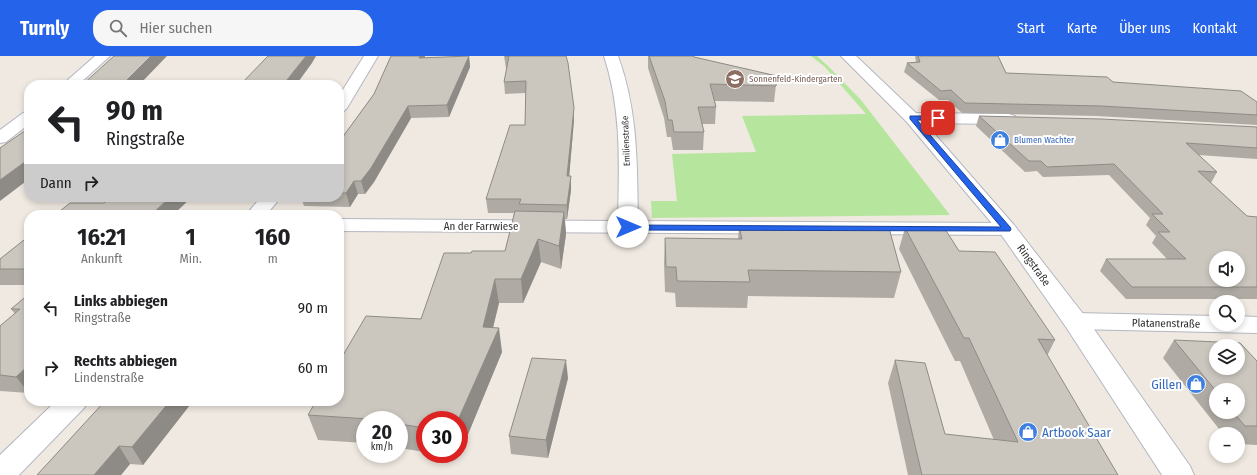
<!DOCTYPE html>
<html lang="de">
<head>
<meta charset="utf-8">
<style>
	:root { --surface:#fff; --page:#f6f6f6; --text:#202124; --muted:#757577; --accent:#2563eb }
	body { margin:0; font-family:"Fira Sans Condensed",sans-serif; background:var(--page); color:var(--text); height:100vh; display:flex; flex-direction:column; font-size:15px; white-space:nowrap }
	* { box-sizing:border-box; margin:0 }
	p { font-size:13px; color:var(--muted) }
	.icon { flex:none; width:22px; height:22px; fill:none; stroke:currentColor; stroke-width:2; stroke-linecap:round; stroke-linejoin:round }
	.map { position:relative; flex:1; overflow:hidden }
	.sheet { position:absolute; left:24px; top:154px; width:320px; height:196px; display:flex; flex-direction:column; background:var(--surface); border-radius:16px; box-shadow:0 2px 6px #0003 }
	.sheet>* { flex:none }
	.guide { position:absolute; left:24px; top:24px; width:320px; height:122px; border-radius:16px; box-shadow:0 2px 6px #0003; background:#fff; color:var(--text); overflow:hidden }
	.fabs { position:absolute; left:1209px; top:195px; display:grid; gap:8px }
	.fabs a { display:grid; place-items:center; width:36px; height:36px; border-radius:50%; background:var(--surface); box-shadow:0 2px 6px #0003; font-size:20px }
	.speed { position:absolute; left:356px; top:355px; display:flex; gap:8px; font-size:20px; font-weight:700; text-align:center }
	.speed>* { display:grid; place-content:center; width:52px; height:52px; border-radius:50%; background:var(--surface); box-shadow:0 2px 6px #0003; line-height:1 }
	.speed small { font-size:10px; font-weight:400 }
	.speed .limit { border:6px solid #d22; background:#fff; color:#111 }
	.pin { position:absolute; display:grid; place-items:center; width:34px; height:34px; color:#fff; margin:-17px; border-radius:8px; box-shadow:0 2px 6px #0006 }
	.me { position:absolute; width:44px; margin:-22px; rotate:90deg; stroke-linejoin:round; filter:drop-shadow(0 0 3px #0008) }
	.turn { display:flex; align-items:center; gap:14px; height:84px; padding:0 16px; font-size:18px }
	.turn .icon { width:52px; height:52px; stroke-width:2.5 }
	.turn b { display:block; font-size:28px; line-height:34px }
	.then { display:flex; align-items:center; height:38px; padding:0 16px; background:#0003; gap:8px; font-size:15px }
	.eta { display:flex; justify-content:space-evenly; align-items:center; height:68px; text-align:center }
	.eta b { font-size:24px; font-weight:700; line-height:28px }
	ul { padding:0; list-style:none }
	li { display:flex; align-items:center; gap:12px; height:60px; padding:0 16px }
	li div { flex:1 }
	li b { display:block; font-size:15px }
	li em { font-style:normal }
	header { display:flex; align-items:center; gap:24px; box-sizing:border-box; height:56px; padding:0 20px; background:var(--accent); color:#fff }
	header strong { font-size:19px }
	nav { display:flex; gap:22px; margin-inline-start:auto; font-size:14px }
	.search { width:280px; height:36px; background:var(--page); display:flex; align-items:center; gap:10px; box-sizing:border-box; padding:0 14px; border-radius:16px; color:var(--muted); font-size:15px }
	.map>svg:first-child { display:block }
</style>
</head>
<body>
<header>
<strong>Turnly</strong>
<div class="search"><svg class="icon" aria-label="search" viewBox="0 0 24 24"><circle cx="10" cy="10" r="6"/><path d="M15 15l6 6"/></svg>Hier suchen</div>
<nav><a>Start</a><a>Karte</a><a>Über uns</a><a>Kontakt</a></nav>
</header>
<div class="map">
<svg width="1257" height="419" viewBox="0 0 1257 419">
	<rect width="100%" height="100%" fill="#efe9e1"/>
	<!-- green -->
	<path fill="#b6e59e" d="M811,0h6l12,11 32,33 89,115 -298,3 -1,-17h26l-5,-47 84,-2 -14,-36 124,-2 -41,-47z"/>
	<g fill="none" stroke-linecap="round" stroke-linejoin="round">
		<defs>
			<g id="street">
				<path d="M95,0h15l-32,29h-16z"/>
				<path d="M364,0h14l-31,52 -3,3 -5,2v-17z"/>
				<path d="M604,0h14c20,55 19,107 20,165l369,2 7,2 3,4 -3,4 -7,2 -668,-4v-12l279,2c1,-57 4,-110 -14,-165z"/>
				<path d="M29,55v13l-23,18 -6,1v-13l23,-17z"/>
				<path d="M912,57l97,1 6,2 2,3 -2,3 -6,2 -97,-1 -6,-2 -2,-3 2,-3z"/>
				<path d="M261,141h20l-15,18h-20z"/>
				<path d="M1075,257l141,3v8h22v-8l19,1v16l-182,-4 -9,-2 -3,-6 3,-6z"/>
				<path d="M56,345h32l-4,7 -65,67h-19v-20z"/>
			</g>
			<path id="secondary" d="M841,0h15l62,59 96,110 70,90 106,151 4,9h-32l-96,-148 -66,-94 -94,-112z"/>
		</defs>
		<!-- street casing -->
		<use href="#street" stroke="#b4b7c1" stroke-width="2"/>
		<!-- secondary casing -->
		<use href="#secondary" stroke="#b4b7c1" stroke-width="2"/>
		<!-- street -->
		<use href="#street" fill="#fff" fill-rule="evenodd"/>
		<!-- secondary -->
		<use href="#secondary" fill="#fff" fill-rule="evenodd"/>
	</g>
	<!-- wall -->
	<g fill="#afaba4" fill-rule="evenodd">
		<path d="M391,0h34v2l44,-2 1,11 -21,50 -38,1 -37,64 -9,12h-7l-8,13 -46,-1 -3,-9h38v-55l35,-48z"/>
		<path d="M504,0h62l8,64 -5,56h2v14l-4,29h-2l1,15 -5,35 -20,-7 -18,41h-24l-6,25 9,24 -43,104 -16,-2h16v-34h-34v32l-26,-4v-28h-34v23l-47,-3 -10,-25 113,-96 50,-66 34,-2 9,-38h-26l-2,-14 39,-74 1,-32 -21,1 -1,-12 3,-14h-1z"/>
		<path d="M648,0h45l1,1 83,19 -3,26 -59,-1 1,6 -1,17h-13l2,8 -1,18h-30l-2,-13h-4l-3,-19 -16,-50z"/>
		<path d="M915,0h83l8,17 107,9 144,20v23l-160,-9 -135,-3 -14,-13h-9l-35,-28 3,-9 9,-1z"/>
		<path d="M979,60l278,11v32l-59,-4 19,17 -6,11 36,33 10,1v82h-131l-26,-28 6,-12h61l-15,-16 4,-7 -10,-11 4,-7 -41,-43 -66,2 -6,-6 -12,1 -49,-46z"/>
		<path d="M739,171l162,45 -7,26 -146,-2 -1,12 -71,-1 -1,-14 -10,-1 -1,-29 1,-25 73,1z"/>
		<path d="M905,172l54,23 96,89 -8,16 71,119h-210l-20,-92 7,-23 50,74 49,6 -34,-79h-5l-56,-112z"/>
		<path d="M29,180v49h-29v-26z"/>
		<path d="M29,238v99l-29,-2v-65l15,-12 -4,-5z"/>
		<path d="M1174,284l83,21v84l-19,-1v-10h-15l-60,-76zM1216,334l22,22h-22z"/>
		<path d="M568,322l-20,80 -37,-4 -2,-18z"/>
		<path d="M105,345h88l-50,64 -13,-1 -9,11h-84z"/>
	</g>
	<!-- shaded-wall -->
	<g fill="#8e8b86">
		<path d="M151,0h16l-28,29h-17z"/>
		<path d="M306,0h10l-4,7 -16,22h-13z"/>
		<path d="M420,0h5l-4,13 -2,-11z"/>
		<path d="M469,0l1,11 -21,50 -2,-12z"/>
		<path d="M408,50l3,12 -37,64 -9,12 -4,-13z"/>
		<path d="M574,52v12l-6,70 -1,-14z"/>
		<path d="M29,103v20l-29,22v-21z"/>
		<path d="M571,120v14l-4,29v-14z"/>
		<path d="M354,125l4,13 -8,13 -4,-14z"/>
		<path d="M170,141h22l-19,18h-22z"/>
		<path d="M564,156l2,22 -5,35 -2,-23z"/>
		<path d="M538,183l3,23 -18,41 -2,-24z"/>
		<path d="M495,223l4,24 -12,48 -4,-24z"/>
		<path d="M499,272l3,24 -43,104v-36h-1z"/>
		<path d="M566,304l2,18 -20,80 -2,-18z"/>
		<path d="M29,309v28l-13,-16z"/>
		<path d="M170,345h23l-50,64 -11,-18z"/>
		<path d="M119,390l11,18 -9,11h-27z"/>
	</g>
	<!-- building -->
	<g fill="#cbc7bf" stroke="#8e8b86" fill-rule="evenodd">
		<path d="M114,0h37l-29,29h-40z"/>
		<path d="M268,0h38l-23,29h-43z"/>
		<path d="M391,0h29l-1,2 50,-2 -22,49 -39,1 -37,62 -10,13h-7l-8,12h-7v-51l35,-48z"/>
		<path d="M505,0h61l2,7 6,45 -7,68h4l-4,29 -48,-1 2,-5h-35l24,-74h15l1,-44 -22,1 5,-26z"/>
		<path d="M649,0h44l1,1 83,19 -1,10 -66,-2 6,23h-18l6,25h-30l-2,-12h-4l-3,-19z"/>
		<path d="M918,0h80l8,17 101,4 6,5 128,9 16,11v13l-156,-9 -136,-3 -14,-13 -10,1 -34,-28 13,-1z"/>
		<path d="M979,60l122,3 156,8v21l-71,-5 31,29 -19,-1 49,45 10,1v70h-125l-26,-28h80l-28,-27h12l-18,-18h11l-49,-50 -67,3 -6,-6h-12zM1216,202h22v22h-22z"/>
		<path d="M29,72v31l-29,21v-32z"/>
		<path d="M111,141h59l-19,18h-96l15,-12h34z"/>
		<path d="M515,155l49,1 -5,34 -21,-7 -17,40h-26l-12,48 16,1 -41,92h-33v8l-26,-4v-4h-15l-76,-5 8,-14h23v-39l27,-46 55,3 23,-66h27l1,-2h33z"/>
		<path d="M739,171l150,1 12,44 -153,-2 2,12 -73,-1 -1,-14h-10l-1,-29 77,1z"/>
		<path d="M905,172l40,1 14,22 36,1 60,88 -17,-1 80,136h-196l-27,-115 30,3 20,71 73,8 -49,-104h-5z"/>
		<path d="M29,180v33h-29v-10z"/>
		<path d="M29,238v71l-13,12 -16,-2v-49l20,-17h-9z"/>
		<path d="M1174,284l66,3 17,18v65h-12l-12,-14h5v-22h-22v1zM1216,290h22v22h-22z"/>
		<path d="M532,302l34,2 -20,80 -37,-4z"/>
		<path d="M105,345h65l-38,46 -13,-1 -25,29h-57z"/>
	</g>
	<!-- route -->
	<path fill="#2563eb" stroke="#184099" d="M910,60h30l1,2 -3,2h-21l93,107 1,2 -1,2 -382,-1 -4,-3 4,-2 373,2 -91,-108z"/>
	<!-- icons -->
	<defs>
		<symbol id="school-disc" viewBox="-11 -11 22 22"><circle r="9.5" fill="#8d6e63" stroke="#fff"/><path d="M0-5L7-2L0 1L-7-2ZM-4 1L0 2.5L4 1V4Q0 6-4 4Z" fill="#fff"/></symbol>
		<symbol id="shop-disc" viewBox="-11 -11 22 22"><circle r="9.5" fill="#3f7fe0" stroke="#fff"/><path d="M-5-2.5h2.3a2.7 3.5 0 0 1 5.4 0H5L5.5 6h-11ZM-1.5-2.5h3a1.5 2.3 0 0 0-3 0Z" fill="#fff"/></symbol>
	</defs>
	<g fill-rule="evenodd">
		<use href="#school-disc" x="724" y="12" width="22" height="22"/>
		<use href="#shop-disc" x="989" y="73" width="22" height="22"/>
		<use href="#shop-disc" x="1185" y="317" width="22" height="22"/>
		<use href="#shop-disc" x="1017" y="365" width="22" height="22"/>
	</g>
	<g text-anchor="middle" stroke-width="4" stroke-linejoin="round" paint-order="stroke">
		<!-- far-education labels -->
		<g font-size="9" fill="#785e54" stroke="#fff" text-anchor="start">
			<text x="749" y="26">Sonnenfeld-Kindergarten</text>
		</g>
		<!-- far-shop labels -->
		<g font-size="9" fill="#366cbe" stroke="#fff" text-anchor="start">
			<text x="1014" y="87">Blumen Wachter</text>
		</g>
		<!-- far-street labels -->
		<g font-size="9" fill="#2e2e2e" stroke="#fff">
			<text transform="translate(626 85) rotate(-92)" y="3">Emilienstraße</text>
		</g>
		<!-- street labels -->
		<g font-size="11" fill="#2e2e2e" stroke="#fff">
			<text x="481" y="174">An der Farrwiese</text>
			<text transform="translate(1034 209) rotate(54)" y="4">Ringstraße</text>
			<text transform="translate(1166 267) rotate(1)" y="4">Platanenstraße</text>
		</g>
		<!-- near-shop labels -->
		<g font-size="13" fill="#366cbe" stroke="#fff" text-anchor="end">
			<text x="1182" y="333">Gillen</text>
			<text x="1042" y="381" text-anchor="start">Artbook Saar</text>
		</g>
	</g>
</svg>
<div class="fabs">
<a><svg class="icon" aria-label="sound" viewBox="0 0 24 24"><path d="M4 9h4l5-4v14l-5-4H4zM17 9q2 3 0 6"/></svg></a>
<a><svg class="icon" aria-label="search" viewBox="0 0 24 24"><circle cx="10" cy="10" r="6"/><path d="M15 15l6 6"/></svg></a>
<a><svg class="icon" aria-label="layers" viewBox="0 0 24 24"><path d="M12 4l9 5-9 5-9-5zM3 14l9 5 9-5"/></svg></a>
<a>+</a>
<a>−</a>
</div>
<div class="speed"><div>20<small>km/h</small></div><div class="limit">30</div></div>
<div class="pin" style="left:938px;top:62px;background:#d93025"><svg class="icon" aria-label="arrive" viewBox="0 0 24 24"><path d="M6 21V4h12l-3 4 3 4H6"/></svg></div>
<svg class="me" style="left:628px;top:171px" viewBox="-20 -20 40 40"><circle r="19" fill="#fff"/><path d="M0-13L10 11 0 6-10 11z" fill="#2563eb"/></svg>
<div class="guide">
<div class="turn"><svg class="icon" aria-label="left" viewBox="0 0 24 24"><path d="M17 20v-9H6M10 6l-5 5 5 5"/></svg><div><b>90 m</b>Ringstraße</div></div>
<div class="then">Dann<svg class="icon" aria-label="right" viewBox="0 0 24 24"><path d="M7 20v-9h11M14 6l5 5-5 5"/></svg></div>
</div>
<section class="sheet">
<div class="eta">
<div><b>16:21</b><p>Ankunft</p></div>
<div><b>1</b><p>Min.</p></div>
<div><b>160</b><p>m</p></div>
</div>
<ul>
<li><svg class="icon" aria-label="left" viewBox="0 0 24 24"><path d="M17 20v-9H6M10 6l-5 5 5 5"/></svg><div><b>Links abbiegen</b><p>Ringstraße</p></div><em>90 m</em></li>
<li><svg class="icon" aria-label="right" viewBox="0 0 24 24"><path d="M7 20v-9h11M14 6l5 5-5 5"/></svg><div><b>Rechts abbiegen</b><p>Lindenstraße</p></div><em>60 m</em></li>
</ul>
</section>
</div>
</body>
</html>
